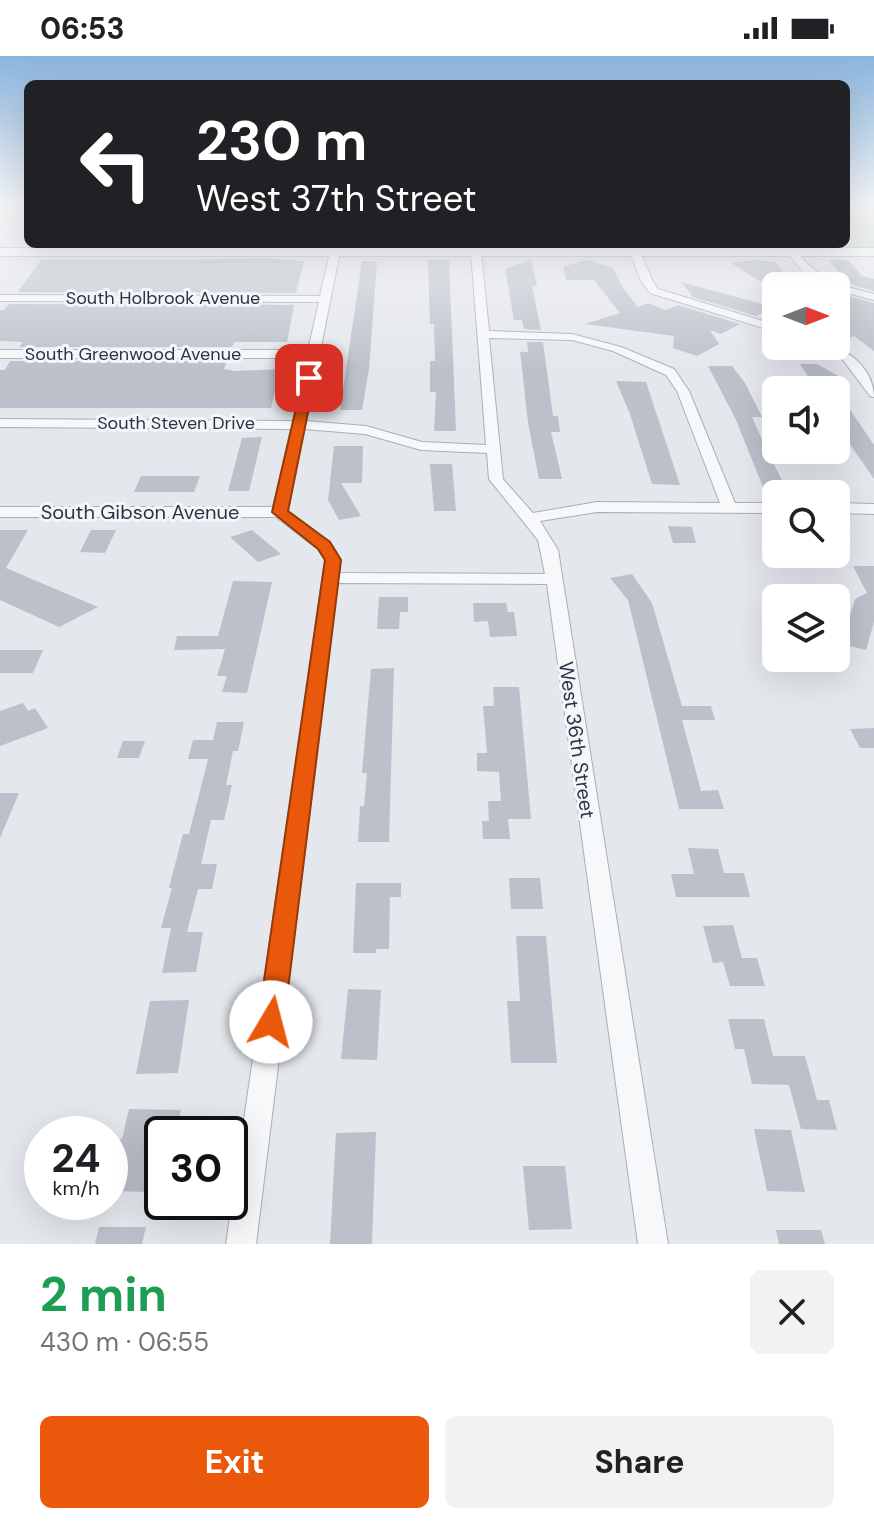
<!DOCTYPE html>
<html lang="en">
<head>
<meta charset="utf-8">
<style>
	:root { --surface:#fff; --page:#f2f2f2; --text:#202124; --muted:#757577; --accent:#ea580c }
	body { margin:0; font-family:"DM Sans",sans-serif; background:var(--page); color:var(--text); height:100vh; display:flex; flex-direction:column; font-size:30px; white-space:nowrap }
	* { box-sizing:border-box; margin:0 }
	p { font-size:26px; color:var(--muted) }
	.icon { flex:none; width:44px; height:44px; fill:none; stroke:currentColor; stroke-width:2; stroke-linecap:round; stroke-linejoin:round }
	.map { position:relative; height:1188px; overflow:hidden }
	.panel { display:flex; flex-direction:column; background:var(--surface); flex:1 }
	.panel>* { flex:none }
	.banner { position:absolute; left:24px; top:24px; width:826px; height:168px; border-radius:12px; box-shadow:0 8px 32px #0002; background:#202124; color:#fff; overflow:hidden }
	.needle { width:52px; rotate:90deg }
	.tools { position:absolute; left:762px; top:216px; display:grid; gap:16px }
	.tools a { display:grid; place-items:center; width:88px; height:88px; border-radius:12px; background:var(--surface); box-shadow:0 8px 32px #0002; font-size:40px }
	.speed { position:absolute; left:24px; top:1060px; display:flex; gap:16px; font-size:40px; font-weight:700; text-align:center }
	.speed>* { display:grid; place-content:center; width:104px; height:104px; border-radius:50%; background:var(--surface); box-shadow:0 8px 32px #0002; line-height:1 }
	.speed small { font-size:20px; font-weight:400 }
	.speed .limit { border:4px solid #111; border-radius:12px; background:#fff; color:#111 }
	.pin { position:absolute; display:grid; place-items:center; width:68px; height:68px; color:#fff; margin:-34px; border-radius:16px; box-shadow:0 4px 12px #0006 }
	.me { position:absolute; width:88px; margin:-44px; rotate:8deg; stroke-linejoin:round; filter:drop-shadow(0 0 6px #0008) }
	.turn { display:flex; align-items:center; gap:28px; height:168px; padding:0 40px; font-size:36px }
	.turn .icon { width:104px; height:104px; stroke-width:2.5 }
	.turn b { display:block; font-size:56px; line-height:68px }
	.round { display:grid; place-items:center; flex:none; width:84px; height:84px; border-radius:12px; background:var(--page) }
	.summary { display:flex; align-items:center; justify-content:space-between; height:136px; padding:0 40px }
	h1 { font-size:48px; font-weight:700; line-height:60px; color:#1e9e55 }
	.cta { display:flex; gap:16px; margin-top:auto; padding:16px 40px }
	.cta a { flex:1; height:92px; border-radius:12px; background:var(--accent); color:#fff; font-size:32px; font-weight:700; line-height:92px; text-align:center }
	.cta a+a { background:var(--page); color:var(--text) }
	.status { display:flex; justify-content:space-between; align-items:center; height:56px; padding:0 40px; background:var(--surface); direction:ltr }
	.status svg { height:22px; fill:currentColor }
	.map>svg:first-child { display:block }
</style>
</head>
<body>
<div class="status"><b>06:53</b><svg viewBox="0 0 49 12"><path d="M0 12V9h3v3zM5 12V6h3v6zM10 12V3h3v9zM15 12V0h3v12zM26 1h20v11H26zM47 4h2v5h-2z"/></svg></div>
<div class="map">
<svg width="874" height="1188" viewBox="0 0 874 1188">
	<rect width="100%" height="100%" fill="#e4e7ec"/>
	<!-- green -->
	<g fill="#c9d6c5">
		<path d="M846,147h28v45h-176l-2,-4h150z"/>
		<path d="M360,188h184l1,4h-186z"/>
	</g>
	<!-- building -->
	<g fill="#bbc0ca">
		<path d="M274,203l30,2 -8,32 -278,-1 23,-32z"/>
		<path d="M428,204h21l7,171h-22l2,-39h-6v-31h5l-1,-37h-4z"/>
		<path d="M531,204l6,26h-5l9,44 -17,-1 -2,-9h-8l-9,-51z"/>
		<path d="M586,204l27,8 10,20 15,19 10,-4 18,7 12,-5 62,19 -19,10 -11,-4 9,14 -22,12 -24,-8 1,-12 -89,-12 35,-11 -26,-33h-28l-3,-13z"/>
		<path d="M754,204l22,2 14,24 -19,2 -40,-25z"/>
		<path d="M829,204h19l14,16 12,3v12l-27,-8z"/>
		<path d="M362,205h15l-8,108 -7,41h-22z"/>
		<path d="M681,226l81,22 10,4 -16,8 -63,-19z"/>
		<path d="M836,237l38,10v48l-20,-15 -4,2 -14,-4z"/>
		<path d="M9,248l285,1 -7,37h-53l-2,5h-213l4,-5 -23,-1v-31h4z"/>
		<path d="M527,286h16l10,74h5l2,16h-9l11,47h-23l-11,-56 -6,-55 -2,-16h8z"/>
		<path d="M10,305h217l-3,8 11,2 45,-2 -9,39h-271v-38h5z"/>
		<path d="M800,308h17l25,14 -13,1 45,66v34l-38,-55v-34h-19z"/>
		<path d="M708,310h24l13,17 17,34h-10l12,27h11l8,16h-11l13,27h-22l-27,-67z"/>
		<path d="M616,325l30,1 34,103 -28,-1 -22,-70z"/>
		<path d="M262,381l-13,54h-21l14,-53z"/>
		<path d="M334,390h29l-1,37h-21l20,33 -22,4 -11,-20z"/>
		<path d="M430,408h22l4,47h-22z"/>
		<path d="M141,420h59l-6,16h-60z"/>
		<path d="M668,470l24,1 4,16h-23z"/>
		<path d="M0,474h28l-22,38 92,39 -39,20 -59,-27z"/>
		<path d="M91,474h25l-11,23 -25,-1z"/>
		<path d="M252,474l29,24 -23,8 -28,-25z"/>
		<path d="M853,510h21v56l-8,28 -25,-6 14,-45 12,-6z"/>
		<path d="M632,518l20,29 30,103h29l4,14h-33l19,71 17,-1 6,19h-45l-51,-209 -18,-22z"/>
		<path d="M233,525l39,1 -25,111 -25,-1 5,-16h-10l8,-27 -51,1 3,-14h41z"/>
		<path d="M379,541h29v15h-8l-1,17h-22z"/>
		<path d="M473,547h33l2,9h6l3,24 -27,1 -2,-16 -14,1z"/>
		<path d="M0,594h43l-10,23h-33z"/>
		<path d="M394,612l-5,174h-31l2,-36h4l3,-33h-5l9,-104z"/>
		<path d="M493,631h26l12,132h-23l2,20h-27l-1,-18h7l-1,-20h13l-2,-29 -22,-1v-18h10l-4,-47h11z"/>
		<path d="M23,647l5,8 7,-3 13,20 -48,18v-35z"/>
		<path d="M217,666h27l-6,29h-5l-7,34h6l-8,35h-13l-10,44h16l-5,25h-14l-11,43h16l-7,40 -34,1 9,-45h-10l11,-40h-3l14,-54h6l19,-75h-20l5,-19h20z"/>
		<path d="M874,672v20h-14l-10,-19z"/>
		<path d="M123,685h22l-6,17h-22z"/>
		<path d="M0,737h19l-19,45z"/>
		<path d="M688,792l30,1 6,24h20l6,24h-74l-5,-23h23z"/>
		<path d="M509,822h31l3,31h-32z"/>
		<path d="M356,827h45v14h-11l-1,52h-13v4h-23z"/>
		<path d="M733,869l9,33h15l8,28h-35l-7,-24 -10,1 -10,-37z"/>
		<path d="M516,880h30l11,127h-46l-4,-62h13z"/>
		<path d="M348,933l33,1 -4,70 -36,-1z"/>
		<path d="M189,944l-11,73 -42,1 14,-73z"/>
		<path d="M728,963h36l9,37h32l12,44h12l8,30 -36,-1 -12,-44 -37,-1 -8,-35h-9z"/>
		<path d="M129,1053l52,1 -5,24h-14l-10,58 -41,-1 6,-26h-7v-27l12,1z"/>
		<path d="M754,1073l37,1 14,62 -38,-1z"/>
		<path d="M376,1076l-4,112h-42l6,-111z"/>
		<path d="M523,1110h42l7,63 -43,1z"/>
		<path d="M99,1171h47l-4,17h-47z"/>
		<path d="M776,1174h45l4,14h-46z"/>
	</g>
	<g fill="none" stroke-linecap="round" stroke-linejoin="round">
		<defs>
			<g id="minor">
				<path d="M335,193l5,3 -34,169 60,5 56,16 64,3 -15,-193 5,-3 5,3 8,79 83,3 49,13 53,22 15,22 46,112h41v10l-179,-1 -57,9 18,29 110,694h-30l-91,-660 -209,-1 -82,661h-30l99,-684 -7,-11 -42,-32h-276v-10h273l18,-78 -291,-2v-8l293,2 14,-63h-307v-8h308l11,-48 -319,-1v-6l320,1 10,-44zM489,282l83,2 41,11 53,24 11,16 43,112 -123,-1 -64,11 -30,-34zM304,373l61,5 56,16 66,3 2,26 49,61 7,34 -206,-1 2,-13 -11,-17 -42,-32z"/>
				<path d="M635,193c11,8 13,28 23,40l118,36v7l-126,-39 -9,-12 -11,-29z"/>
				<path d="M790,195h6c26,31 40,33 78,43v6l-38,-10v-4c-23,0 -35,-16 -48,-33z"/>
				<path d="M822,290c26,0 52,24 52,51l-4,-1 -27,-36z"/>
				<path d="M836,447l38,1v10l-38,-1z"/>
			</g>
			<rect id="tertiary" x="0" y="192" width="874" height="8"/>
		</defs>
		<!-- minor casing -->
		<use href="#minor" stroke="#a9aeb7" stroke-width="2"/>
		<!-- tertiary casing -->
		<use href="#tertiary" stroke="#a9aeb7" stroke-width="2"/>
		<!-- minor -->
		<use href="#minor" fill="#f7f8fa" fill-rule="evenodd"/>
		<!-- tertiary -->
		<use href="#tertiary" fill="#f7f8fa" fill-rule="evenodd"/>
	</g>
	<!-- sky -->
	<linearGradient id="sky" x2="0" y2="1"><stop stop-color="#8bb4dd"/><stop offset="0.47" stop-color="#f3f4f6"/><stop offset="1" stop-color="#f3f4f6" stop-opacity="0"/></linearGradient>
	<rect width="874" height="314" fill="url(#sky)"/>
	<!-- route -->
	<path fill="#ea580c" stroke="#983908" stroke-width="2" d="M309,318l6,4 -27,133 42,31 11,18 -57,462 -4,8 -9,3 -9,-3 -4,-8 67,-462 -7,-11 -46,-37 31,-134z"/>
	<g text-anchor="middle" stroke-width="6" stroke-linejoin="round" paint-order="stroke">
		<!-- far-street labels -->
		<g font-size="18" fill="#2b3445" stroke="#f4f6f9">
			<text x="163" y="248">South Holbrook Avenue</text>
			<text x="133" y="304">South Greenwood Avenue</text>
			<text x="176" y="373">South Steven Drive</text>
		</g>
		<!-- street labels -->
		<g font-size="20" fill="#2b3445" stroke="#f4f6f9">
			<text x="140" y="463">South Gibson Avenue</text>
			<text transform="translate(577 684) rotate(82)" y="7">West 36th Street</text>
		</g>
	</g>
</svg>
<div class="tools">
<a><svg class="needle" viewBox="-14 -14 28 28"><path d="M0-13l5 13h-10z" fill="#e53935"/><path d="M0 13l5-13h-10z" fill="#757577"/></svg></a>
<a><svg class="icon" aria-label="sound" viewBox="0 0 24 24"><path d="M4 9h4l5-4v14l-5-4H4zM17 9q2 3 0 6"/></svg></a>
<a><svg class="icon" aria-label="search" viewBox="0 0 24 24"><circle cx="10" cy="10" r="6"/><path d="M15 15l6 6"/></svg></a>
<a><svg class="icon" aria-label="layers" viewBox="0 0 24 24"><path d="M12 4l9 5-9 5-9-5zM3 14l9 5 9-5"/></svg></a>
</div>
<div class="speed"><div>24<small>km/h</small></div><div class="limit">30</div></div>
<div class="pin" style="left:309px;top:322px;background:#d93025"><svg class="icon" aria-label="arrive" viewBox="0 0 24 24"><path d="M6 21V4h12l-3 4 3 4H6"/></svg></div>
<svg class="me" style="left:271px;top:966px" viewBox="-20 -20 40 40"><circle r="19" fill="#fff"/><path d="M0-13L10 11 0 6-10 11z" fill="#ea580c"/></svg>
<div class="banner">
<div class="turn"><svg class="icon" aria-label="left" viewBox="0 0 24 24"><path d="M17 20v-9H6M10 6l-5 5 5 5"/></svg><div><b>230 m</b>West 37th Street</div></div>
</div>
</div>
<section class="panel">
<div class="summary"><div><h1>2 min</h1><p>430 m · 06:55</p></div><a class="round"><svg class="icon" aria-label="close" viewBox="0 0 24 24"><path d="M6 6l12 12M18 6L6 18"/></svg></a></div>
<div class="cta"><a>Exit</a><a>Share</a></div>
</section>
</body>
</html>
